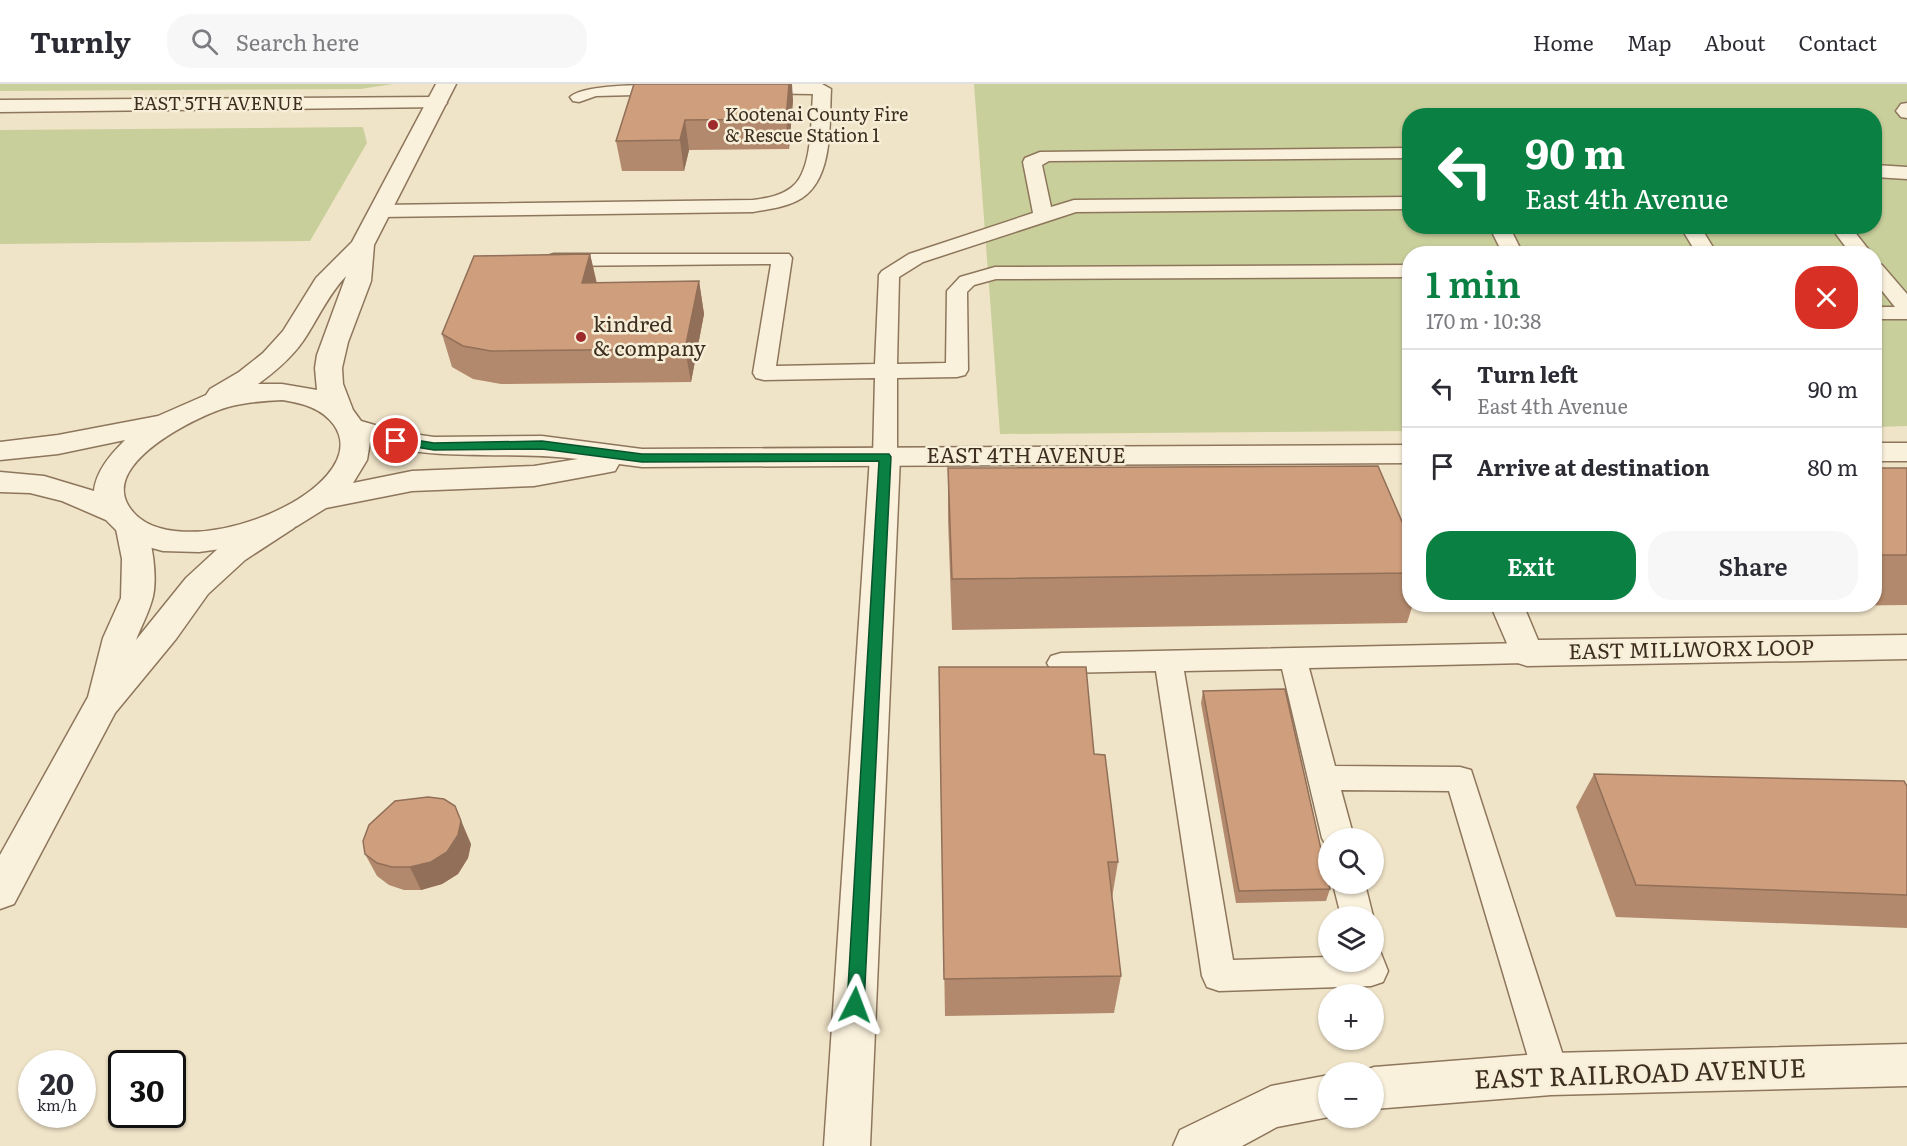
<!DOCTYPE html>
<html lang="en">
<head>
<meta charset="utf-8">
<style>
	:root { --surface:#fff; --page:#f7f7f7; --text:#2b2b33; --muted:#7c7c81; --line:#e1e1e2; --accent:#0b8043 }
	body { margin:0; font-family:Literata,serif; background:var(--page); color:var(--text); height:100vh; display:flex; flex-direction:column; font-size:22px; white-space:nowrap }
	* { box-sizing:border-box; margin:0 }
	p { font-size:20px; color:var(--muted) }
	.icon { flex:none; width:33px; height:33px; fill:none; stroke:currentColor; stroke-width:2; stroke-linecap:round; stroke-linejoin:round }
	.map { position:relative; flex:1; overflow:hidden }
	.details { position:absolute; left:1402px; top:162px; width:480px; height:366px; display:flex; flex-direction:column; background:var(--surface); border-radius:24px; box-shadow:0 2px 4px #0004 }
	.details>* { flex:none }
	.hud { position:absolute; left:1402px; top:24px; width:480px; height:126px; border-radius:24px; box-shadow:0 2px 4px #0004; background:#0b8043; color:#fff; overflow:hidden }
	.tools { position:absolute; left:1318px; top:744px; display:grid; gap:12px }
	.tools a { display:grid; place-items:center; width:66px; height:66px; border-radius:50%; background:var(--surface); box-shadow:0 2px 4px #0004; font-size:30px }
	.speed { position:absolute; left:18px; top:966px; display:flex; gap:12px; font-size:30px; font-weight:700; text-align:center }
	.speed>* { display:grid; place-content:center; width:78px; height:78px; border-radius:50%; background:var(--surface); box-shadow:0 2px 4px #0004; line-height:1 }
	.speed small { font-size:15px; font-weight:400 }
	.speed .limit { border:3px solid #111; border-radius:9px; background:#fff; color:#111 }
	.pin { position:absolute; display:grid; place-items:center; width:51px; height:51px; color:#fff; margin:-26px; border:3px solid #fff; border-radius:50%; box-shadow:0 2px 6px #0007 }
	.me { position:absolute; width:66px; margin:-33px; rotate:3deg; stroke-linejoin:round; filter:drop-shadow(0 0 4px #0008) }
	.turn { display:flex; align-items:center; gap:21px; height:126px; padding:0 24px; font-size:27px }
	.turn .icon { width:78px; height:78px; stroke-width:2.5 }
	.turn b { display:block; font-size:42px; line-height:51px }
	.round { display:grid; place-items:center; flex:none; width:63px; height:63px; border-radius:24px; background:var(--page) }
	.head { display:flex; align-items:center; justify-content:space-between; height:102px; padding:0 24px }
	h1 { font-size:36px; font-weight:600; line-height:45px; color:var(--accent) }
	.action { display:flex; gap:12px; margin-top:auto; padding:12px 24px }
	.action a { flex:1; height:69px; border-radius:24px; background:var(--accent); color:#fff; font-size:24px; font-weight:600; line-height:69px; text-align:center }
	.action a+a { background:var(--page); color:var(--text) }
	ul { padding:0; list-style:none }
	li { display:flex; align-items:center; gap:18px; height:78px; padding:0 24px; border-top:2px solid var(--line) }
	li div { flex:1 }
	li b { display:block; font-size:22px }
	li em { font-style:normal }
	header { display:flex; align-items:center; gap:36px; box-sizing:border-box; height:84px; padding:0 30px; background:var(--surface); border-bottom:2px solid var(--line) }
	header strong { font-size:28px }
	nav { display:flex; gap:33px; margin-inline-start:auto; font-size:21px }
	.search { width:420px; height:54px; background:var(--page); display:flex; align-items:center; gap:15px; box-sizing:border-box; padding:0 21px; border-radius:24px; color:var(--muted); font-size:22px }
	.map>svg:first-child { display:block }
</style>
</head>
<body>
<header>
<strong>Turnly</strong>
<div class="search"><svg class="icon" aria-label="search" viewBox="0 0 24 24"><circle cx="10" cy="10" r="6"/><path d="M15 15l6 6"/></svg>Search here</div>
<nav><a>Home</a><a>Map</a><a>About</a><a>Contact</a></nav>
</header>
<div class="map">
<svg width="1907" height="1062" viewBox="0 0 1907 1062">
	<rect width="100%" height="100%" fill="#f0e4c8"/>
	<!-- green -->
	<g fill="#c9cf9b" fill-rule="evenodd">
		<path d="M0,0h393l-32,5 -361,2z"/>
		<path d="M974,0h933v342l-32,1v-173h-465v177l-410,3zM1410,32h465v110h-465z"/>
		<path d="M363,43l4,16 -57,98 -310,3v-114z"/>
	</g>
	<g fill="none" stroke-linecap="round" stroke-linejoin="round">
		<defs>
			<g id="service">
				<path d="M757,0h65l9,5c-2,33 3,88 -29,109 -14,9 -33,11 -49,14l-374,5 -7,-2 -3,-4 3,-4 7,-2 374,-5c14,-2 28,-4 39,-13 21,-16 19,-69 21,-93l-62,-1 -3,-4z"/>
				<path d="M668,1l6,1 3,4 -3,4 -78,2 -17,6 -6,-1 -3,-4c14,-13 76,-12 98,-12z"/>
				<path d="M1907,19v15l-6,-1 -5,-6 5,-7z"/>
				<path d="M1410,64v10l-361,3 -7,4 9,42 23,-7 336,-3v12l-334,3 -153,50 -24,15 -2,87 49,-1 1,-72 13,-14 35,-10 415,-2v12l-414,2 -22,6 -7,7 1,78 -3,5 -8,2 -60,1v79l-4,5 -8,3 -8,-3 -4,-5 2,-79 -111,2 -8,-2 -3,-5 18,-109 -217,2 -7,-2 -3,-4 3,-4 7,-2h235l3,4 -16,108 99,-2 4,-89 3,-4 27,-17 124,-41 -10,-51 2,-4 15,-6z"/>
				<path d="M1875,81l32,2v12l-32,-2z"/>
				<path d="M1489,142h20l14,28h-20z"/>
				<path d="M1680,142h20l17,28h-20z"/>
				<path d="M1830,142h20l22,28h-21z"/>
				<path d="M1875,179l7,2 25,29v25h-32v-12h20l-20,-25z"/>
				<path d="M1527,559l10,3 4,7 -4,7 -10,3 -218,5 26,98 125,1 11,3 98,304 -5,12 -13,5 -13,-5 -5,-12 -84,-283 -108,-1 13,48h-25v10l-2,-1 -5,-9 -40,-169 -98,2 49,289 96,-3v5h45v-13l6,2 8,20 -5,11 -12,4 -152,5 -12,-4 -5,-11 -46,-305 -95,2 -10,-3 -4,-7 4,-7 10,-3z"/>
				<path d="M1333,800h32l8,32h-32z"/>
			</g>
			<g id="minor">
				<path d="M436,13l7,2 4,4 -4,4 -443,5v-12z"/>
				<path d="M885,364l10,2 5,7 -30,689h-46l46,-689 5,-7z"/>
				<path d="M283,427l11,3 4,7 -4,7 -49,32 -37,34 -32,45 -61,74 -101,191 -14,5v-54l88,-158 15,-59 18,-40 1,-39 -6,-30 5,-7 11,-3 11,3c10,17 15,59 9,78 -4,14 -11,27 -16,40l50,-62 37,-34 49,-30z"/>
				<path d="M1490,520h33l15,36 369,-5v24l-380,7 -12,-4z"/>
				<path d="M1907,960v42l-356,9 -177,14v-37h-14l14,-5 177,-14z"/>
				<path d="M1329,991v42l-52,10 -35,19h-69l7,-16 91,-44z"/>
			</g>
			<g id="tertiary">
				<path d="M436,0h20l-82,161 -3,36 -23,61 -6,26 1,16 10,26 8,11 38,11 35,5 108,-1 100,13 768,-4v18l-768,4 -23,-3 -4,7 -10,2 -71,13 -122,5 -86,17 -29,18 -33,13 -29,8 -36,5 -36,-1 -22,-6 -20,-10 -15,-15 -44,-19 -32,-8 -30,-1v-20l44,4 50,15c2,-20 17,-37 31,-51l-67,14 -58,6v-18l58,-7 100,-19 48,-21 4,-6 29,-17 24,-19 20,-22 33,-53 36,-36zM346,192l-29,79 -2,13 2,22 -35,-6h-24c18,-13 37,-29 49,-49 13,-21 23,-42 39,-59zM282,316c20,3 40,8 52,25 46,66 -165,151 -206,80 -25,-43 69,-89 100,-98 18,-5 36,-6 54,-7zM370,358c68,21 139,8 208,17l-44,7 -122,5 -59,12 14,-23z"/>
				<rect x="1875" y="359" width="32" height="18"/>
			</g>
		</defs>
		<!-- service casing -->
		<use href="#service" stroke="#8d765c" stroke-width="3"/>
		<!-- minor casing -->
		<use href="#minor" stroke="#8d765c" stroke-width="3"/>
		<!-- tertiary casing -->
		<use href="#tertiary" stroke="#8d765c" stroke-width="3"/>
		<!-- service -->
		<use href="#service" fill="#faf1dc" fill-rule="evenodd"/>
		<!-- minor -->
		<use href="#minor" fill="#faf1dc" fill-rule="evenodd"/>
		<!-- tertiary -->
		<use href="#tertiary" fill="#faf1dc" fill-rule="evenodd"/>
	</g>
	<!-- wall -->
	<g fill="#b2896c">
		<path d="M634,0l159,16 -4,49 -100,1 -5,21h-62l-6,-30z"/>
		<path d="M590,170l7,29 102,-2 5,33 -13,68 -190,2 -28,-5 -21,-12 -10,-33z"/>
		<path d="M948,384l462,72v64h3l-6,19 -455,7 -4,-111z"/>
		<path d="M1875,384h32v137l-325,4 -2,-5h295z"/>
		<path d="M939,583l155,87 24,108 -6,36 9,78 -7,37 -169,3z"/>
		<path d="M1203,607l127,198 -4,12 -90,2 -35,-200z"/>
		<path d="M1594,690l313,12v142l-291,-11 -40,-110z"/>
		<path d="M471,760l-3,14 -10,16 -16,10 -21,6h-17l-15,-5 -12,-9 -12,-22z"/>
	</g>
	<!-- shaded-wall -->
	<g fill="#916f58">
		<path d="M789,0h3l1,16 -4,49 -3,-30z"/>
		<path d="M685,36l4,30 -5,21 -4,-31z"/>
		<path d="M590,170l7,32 -15,-3z"/>
		<path d="M699,197l5,33 -13,68 -6,-33z"/>
		<path d="M455,722l16,38 -3,14 -10,16 -16,10 -21,6 -11,-23z"/>
	</g>
	<!-- building -->
	<g fill="#cf9f7d" stroke="#916f58" stroke-width="1.5">
		<path d="M634,0h155l-3,35 -101,1 -5,20 -64,1z"/>
		<path d="M590,170l-8,29 117,-2 -14,68 -194,2 -28,-5 -21,-12 32,-78z"/>
		<path d="M1378,382l32,74v33l-458,6 -4,-111z"/>
		<rect x="1875" y="384" width="32" height="87"/>
		<path d="M939,583h147l8,87 11,1 13,107h-10l13,114 -177,3z"/>
		<path d="M1285,605l45,200 -91,2 -36,-200z"/>
		<path d="M1594,690l310,7 3,5v109l-271,-10z"/>
		<path d="M428,713l16,2 11,7 6,15 -3,14 -11,17 -16,10 -21,5h-18l-15,-4 -12,-9 -2,-13 6,-16 26,-24z"/>
	</g>
	<!-- route -->
	<path fill="#0b8043" stroke="#07532c" stroke-width="1.5" d="M396,353l38,6 108,-2 100,13h247l2,3 -27,548 -3,6 -6,2 -6,-2 -2,-6 32,-544 -237,1 -100,-13 -108,1 -42,-7v-5z"/>
	<!-- markers -->
	<g fill="#9e2a2b" stroke="#f7eed8" stroke-width="2">
		<circle cx="713" cy="41" r="6"/>
		<circle cx="581" cy="253" r="6"/>
	</g>
	<g text-anchor="middle" stroke-width="5" stroke-linejoin="round" paint-order="stroke">
		<!-- far-street labels -->
		<g font-size="18" fill="#3d2e20" stroke="#f7eed8">
			<text x="218" y="26">EAST 5TH AVENUE</text>
		</g>
		<!-- far-poi labels -->
		<g font-size="18" fill="#3d2e20" stroke="#f7eed8" text-anchor="start">
			<text x="725" y="37">Kootenai County Fire<tspan x="725" dy="21">&amp; Rescue Station 1</tspan></text>
		</g>
		<!-- poi labels -->
		<g font-size="21" fill="#3d2e20" stroke="#f7eed8" text-anchor="start">
			<text x="593" y="248">kindred<tspan x="593" dy="24">&amp; company</tspan></text>
		</g>
		<!-- street labels -->
		<g font-size="21" fill="#3d2e20" stroke="#f7eed8">
			<text x="1026" y="379">EAST 4TH AVENUE</text>
			<text transform="translate(1691 566) rotate(-1)" y="7">EAST MILLWORX LOOP</text>
		</g>
		<!-- near-street labels -->
		<g font-size="26" fill="#3d2e20" stroke="#f7eed8">
			<text transform="translate(1640 990) rotate(-2)" y="9">EAST RAILROAD AVENUE</text>
		</g>
	</g>
</svg>
<div class="tools">
<a><svg class="icon" aria-label="search" viewBox="0 0 24 24"><circle cx="10" cy="10" r="6"/><path d="M15 15l6 6"/></svg></a>
<a><svg class="icon" aria-label="layers" viewBox="0 0 24 24"><path d="M12 4l9 5-9 5-9-5zM3 14l9 5 9-5"/></svg></a>
<a>+</a>
<a>−</a>
</div>
<div class="speed"><div>20<small>km/h</small></div><div class="limit">30</div></div>
<div class="pin" style="left:396px;top:357px;background:#d93025"><svg class="icon" aria-label="arrive" viewBox="0 0 24 24"><path d="M6 21V4h12l-3 4 3 4H6"/></svg></div>
<svg class="me" style="left:855px;top:921px" viewBox="-20 -20 40 40"><path d="M0-17L14 15 0 8-14 15z" fill="#0b8043" stroke="#fff" stroke-width="4"/></svg>
<div class="hud">
<div class="turn"><svg class="icon" aria-label="left" viewBox="0 0 24 24"><path d="M17 20v-9H6M10 6l-5 5 5 5"/></svg><div><b>90 m</b>East 4th Avenue</div></div>
</div>
<section class="details">
<div class="head"><div><h1>1 min</h1><p>170 m · 10:38</p></div><a class="round" style="background:#d93025;color:#fff"><svg class="icon" aria-label="close" viewBox="0 0 24 24"><path d="M6 6l12 12M18 6L6 18"/></svg></a></div>
<ul>
<li><svg class="icon" aria-label="left" viewBox="0 0 24 24"><path d="M17 20v-9H6M10 6l-5 5 5 5"/></svg><div><b>Turn left</b><p>East 4th Avenue</p></div><em>90 m</em></li>
<li><svg class="icon" aria-label="arrive" viewBox="0 0 24 24"><path d="M6 21V4h12l-3 4 3 4H6"/></svg><div><b>Arrive at destination</b></div><em>80 m</em></li>
</ul>
<div class="action"><a>Exit</a><a>Share</a></div>
</section>
</div>
</body>
</html>
